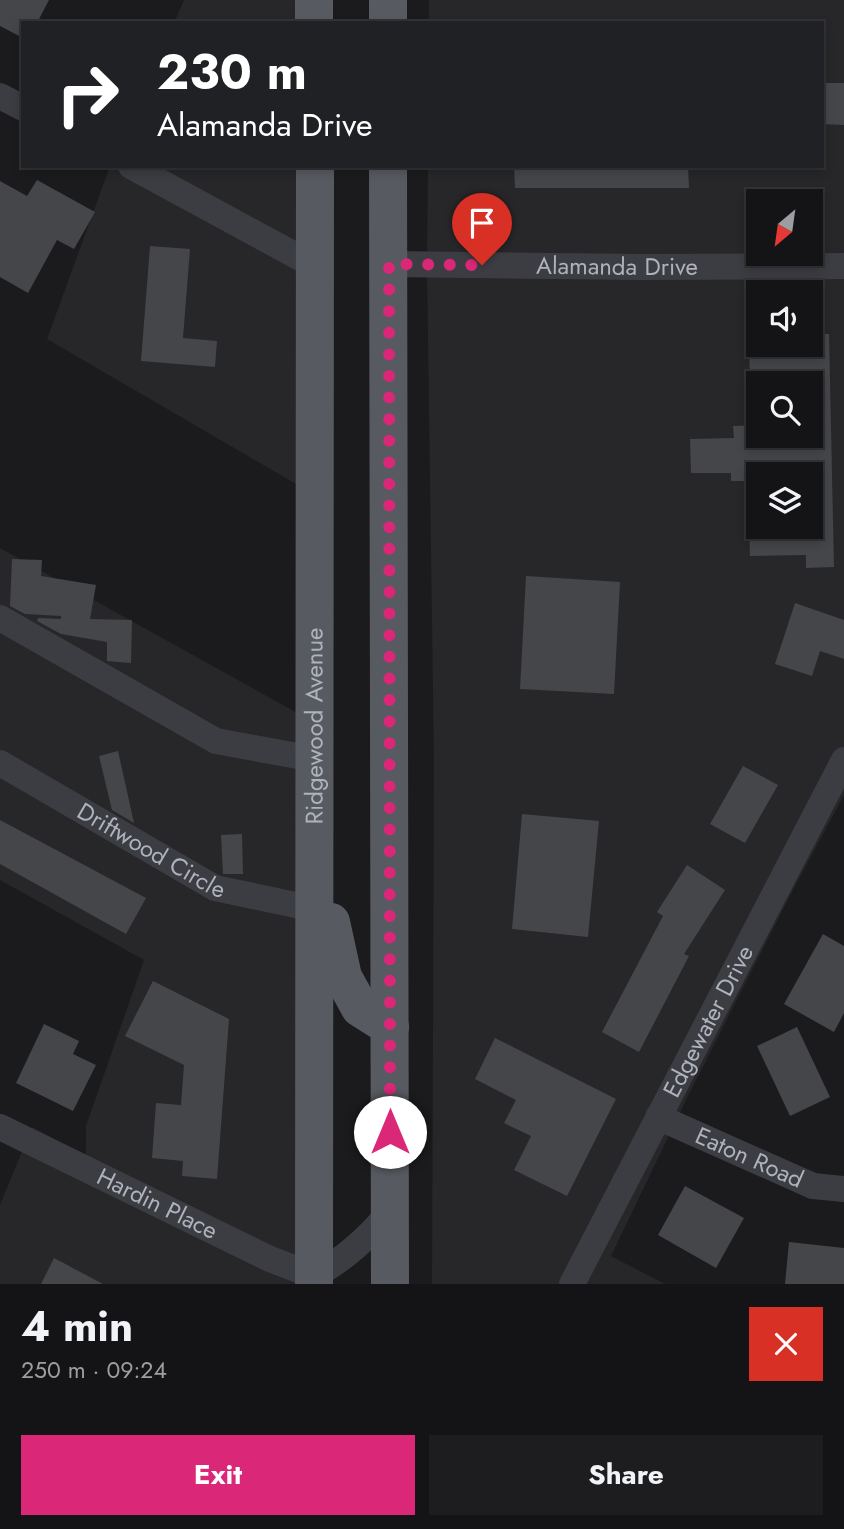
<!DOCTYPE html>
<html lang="en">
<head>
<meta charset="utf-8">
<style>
	:root { --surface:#141416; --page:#1d1d1f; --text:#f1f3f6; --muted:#9d9ea1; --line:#333335; --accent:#db2777 }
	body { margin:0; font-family:Jost,sans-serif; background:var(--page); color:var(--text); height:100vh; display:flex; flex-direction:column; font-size:26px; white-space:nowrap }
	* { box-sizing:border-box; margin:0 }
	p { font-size:23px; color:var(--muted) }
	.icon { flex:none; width:38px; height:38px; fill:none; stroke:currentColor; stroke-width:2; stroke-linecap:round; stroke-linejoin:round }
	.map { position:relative; height:1284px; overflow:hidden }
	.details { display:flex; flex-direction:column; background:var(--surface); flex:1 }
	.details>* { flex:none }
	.top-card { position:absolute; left:21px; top:21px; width:803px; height:147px; border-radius:0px; box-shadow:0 4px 10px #0003,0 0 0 2px var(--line); background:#202124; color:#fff; overflow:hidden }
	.needle { width:46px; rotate:209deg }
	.buttons { position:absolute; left:746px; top:189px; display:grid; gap:14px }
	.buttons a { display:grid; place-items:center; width:77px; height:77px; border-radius:0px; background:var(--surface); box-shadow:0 4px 10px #0003,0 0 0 2px var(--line); font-size:35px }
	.pin { position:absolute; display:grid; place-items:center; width:60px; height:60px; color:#fff; margin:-72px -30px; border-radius:50% 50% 50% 0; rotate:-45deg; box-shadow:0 0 7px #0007 }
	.pin .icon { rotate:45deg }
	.me { position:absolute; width:77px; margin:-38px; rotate:0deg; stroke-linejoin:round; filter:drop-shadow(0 0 5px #0008) }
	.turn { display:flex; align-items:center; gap:24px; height:147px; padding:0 21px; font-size:32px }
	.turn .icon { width:91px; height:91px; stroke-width:2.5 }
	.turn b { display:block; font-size:49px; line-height:60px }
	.round { display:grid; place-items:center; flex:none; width:74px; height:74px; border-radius:0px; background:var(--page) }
	.headline { display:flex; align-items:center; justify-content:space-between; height:119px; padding:0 21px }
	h1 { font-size:42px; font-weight:700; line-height:52px }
	.button { display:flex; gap:14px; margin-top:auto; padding:14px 21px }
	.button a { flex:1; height:80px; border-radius:0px; background:var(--accent); color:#fff; font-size:28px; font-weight:700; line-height:80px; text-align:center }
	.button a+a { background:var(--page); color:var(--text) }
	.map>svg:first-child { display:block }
</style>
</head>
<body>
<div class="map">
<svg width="844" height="1284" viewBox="0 0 844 1284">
	<rect width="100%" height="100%" fill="#1b1b1d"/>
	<!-- built -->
	<g fill="#27272a" fill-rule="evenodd">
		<path d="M184,0h113v23h-123z"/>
		<path d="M429,0h415v795l-50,93 -106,208 -77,160 54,28h-233l2,-520 -7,-497 1,-101h394v-143h-393zM758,201h52v53h-52zM758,292h52v53h-52zM758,383h52v53h-52zM758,474h52v53h-52z"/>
		<path d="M110,166h189l2,321 -254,-148z"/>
		<path d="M0,548l301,167 -4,569h-297v-79l32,-78 54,30v-31l58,-166 -144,-80z"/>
	</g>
	<!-- building -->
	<g fill="#45464a">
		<path d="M0,0h49l-12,23h-14v15l-23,-12z"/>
		<path d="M822,83h22v42l-22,-1z"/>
		<path d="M514,166h174l1,22h-174z"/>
		<path d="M37,180l58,32 -21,37 -17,-9 -29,53 -28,-16v-96l27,15z"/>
		<path d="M150,246l40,3 -7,89 34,3 -2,26 -74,-6z"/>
		<path d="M810,334h19l5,233 -28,1v-13l-56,1 -1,-29h61v-53h-52v7h-27v-8h-40l-1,-34 44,-1 -1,-12 25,-1v11h52v-53h-60l-1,-38h61z"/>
		<path d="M12,559l30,1 -1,16 55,9 -6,34 42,1 -1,43 -24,-2v-19l-46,-8 -24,-13 1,-3 23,1v-3l-36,-2 -15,-8z"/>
		<path d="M526,576l94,6 -6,112 -94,-5z"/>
		<path d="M795,603l49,17v39l-24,-8 -8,25 -37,-12z"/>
		<path d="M118,751l16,72 -22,-13 -13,-54z"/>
		<path d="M743,766l35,19 -33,58 -35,-19z"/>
		<path d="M522,814l77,7 -11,116 -76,-8z"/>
		<path d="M0,820l146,78 -20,36 -126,-70z"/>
		<path d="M242,834l1,40h-20l-2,-39z"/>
		<path d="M687,865l38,25 -41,64 5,2 -50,96 -37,-20 61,-116 -6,-4z"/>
		<path d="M823,934l21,12v67l-10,19 -50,-28z"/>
		<path d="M153,981l76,38 -12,160 -35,-3 1,-15 -31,-3 4,-55 25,2 3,-40 -59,-29z"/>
		<path d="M44,1024l35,17 -6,13 23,11 -23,46 -57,-28z"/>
		<path d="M797,1027l33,70 -40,19 -33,-70z"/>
		<path d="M495,1038l121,61 -49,97 -53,-26 17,-34 -27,-13 12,-23 -41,-21z"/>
		<path d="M685,1186l59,32 -28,50 -58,-33z"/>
		<path d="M789,1242l55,6v36h-59z"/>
		<path d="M54,1258l49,26h-62z"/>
	</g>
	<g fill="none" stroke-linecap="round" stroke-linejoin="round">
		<!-- street -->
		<g stroke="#3c3d42" stroke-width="26">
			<path d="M0,96l23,12"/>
			<path d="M131,166l184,100"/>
			<path id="s1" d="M389,264l253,3 202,-1"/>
			<path d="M0,618l216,123 98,18"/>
			<path id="s2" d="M0,763l215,125 100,21"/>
			<path id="s3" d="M658,1117l155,69 31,3"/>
			<path id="s4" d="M0,1127l270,132 44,17c31,-17 53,-38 76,-64"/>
			<path id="s5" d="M572,1284l272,-524"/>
		</g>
		<!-- primary -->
		<g stroke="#585a61" stroke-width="38">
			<path d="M314,0v23"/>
			<path d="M388,23v-23"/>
			<path d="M388,166l2,1118"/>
			<path d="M331,922l12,55 17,31 30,19"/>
			<path id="s6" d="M314,1284l1,-1118"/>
		</g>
	</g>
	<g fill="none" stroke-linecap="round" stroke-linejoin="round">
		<!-- route -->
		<path stroke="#db2777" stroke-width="12" stroke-dasharray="0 21.6" d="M390,1132l-1,-868 93,1"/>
	</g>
	<g text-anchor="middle" stroke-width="7" stroke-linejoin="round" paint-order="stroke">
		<!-- street labels -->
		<g font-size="24" fill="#aeb2bc" stroke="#161618">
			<text dy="8" stroke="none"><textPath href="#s1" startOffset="228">Alamanda Drive</textPath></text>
			<text dy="8" stroke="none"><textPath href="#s6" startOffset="558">Ridgewood Avenue</textPath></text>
			<text dy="8" stroke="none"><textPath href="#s2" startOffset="175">Driftwood Circle</textPath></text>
			<text dy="8" stroke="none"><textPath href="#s5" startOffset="296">Edgewater Drive</textPath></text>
			<text dy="8" stroke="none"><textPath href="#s3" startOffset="100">Eaton Road</textPath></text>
			<text dy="8" stroke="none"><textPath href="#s4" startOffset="175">Hardin Place</textPath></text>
		</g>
	</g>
</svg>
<div class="buttons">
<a><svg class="needle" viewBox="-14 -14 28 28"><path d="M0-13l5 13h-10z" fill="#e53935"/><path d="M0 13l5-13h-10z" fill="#9d9ea1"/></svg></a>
<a><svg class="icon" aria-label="sound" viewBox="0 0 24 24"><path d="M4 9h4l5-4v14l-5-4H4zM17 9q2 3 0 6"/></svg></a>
<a><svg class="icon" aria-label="search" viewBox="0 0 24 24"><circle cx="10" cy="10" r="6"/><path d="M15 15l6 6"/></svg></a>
<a><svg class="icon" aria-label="layers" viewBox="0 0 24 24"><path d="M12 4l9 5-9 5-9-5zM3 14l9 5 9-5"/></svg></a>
</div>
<div class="pin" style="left:482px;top:265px;background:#d93025"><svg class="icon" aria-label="arrive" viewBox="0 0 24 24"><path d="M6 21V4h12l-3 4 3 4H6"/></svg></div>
<svg class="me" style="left:390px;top:1132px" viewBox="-20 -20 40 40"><circle r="19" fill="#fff"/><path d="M0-13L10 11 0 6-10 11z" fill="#db2777"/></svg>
<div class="top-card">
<div class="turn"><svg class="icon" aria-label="right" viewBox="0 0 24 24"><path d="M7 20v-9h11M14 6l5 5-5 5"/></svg><div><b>230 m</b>Alamanda Drive</div></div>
</div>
</div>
<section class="details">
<div class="headline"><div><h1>4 min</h1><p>250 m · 09:24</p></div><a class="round" style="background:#d93025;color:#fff"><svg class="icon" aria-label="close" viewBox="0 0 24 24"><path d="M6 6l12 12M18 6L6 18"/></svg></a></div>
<div class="button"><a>Exit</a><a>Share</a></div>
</section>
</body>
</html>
